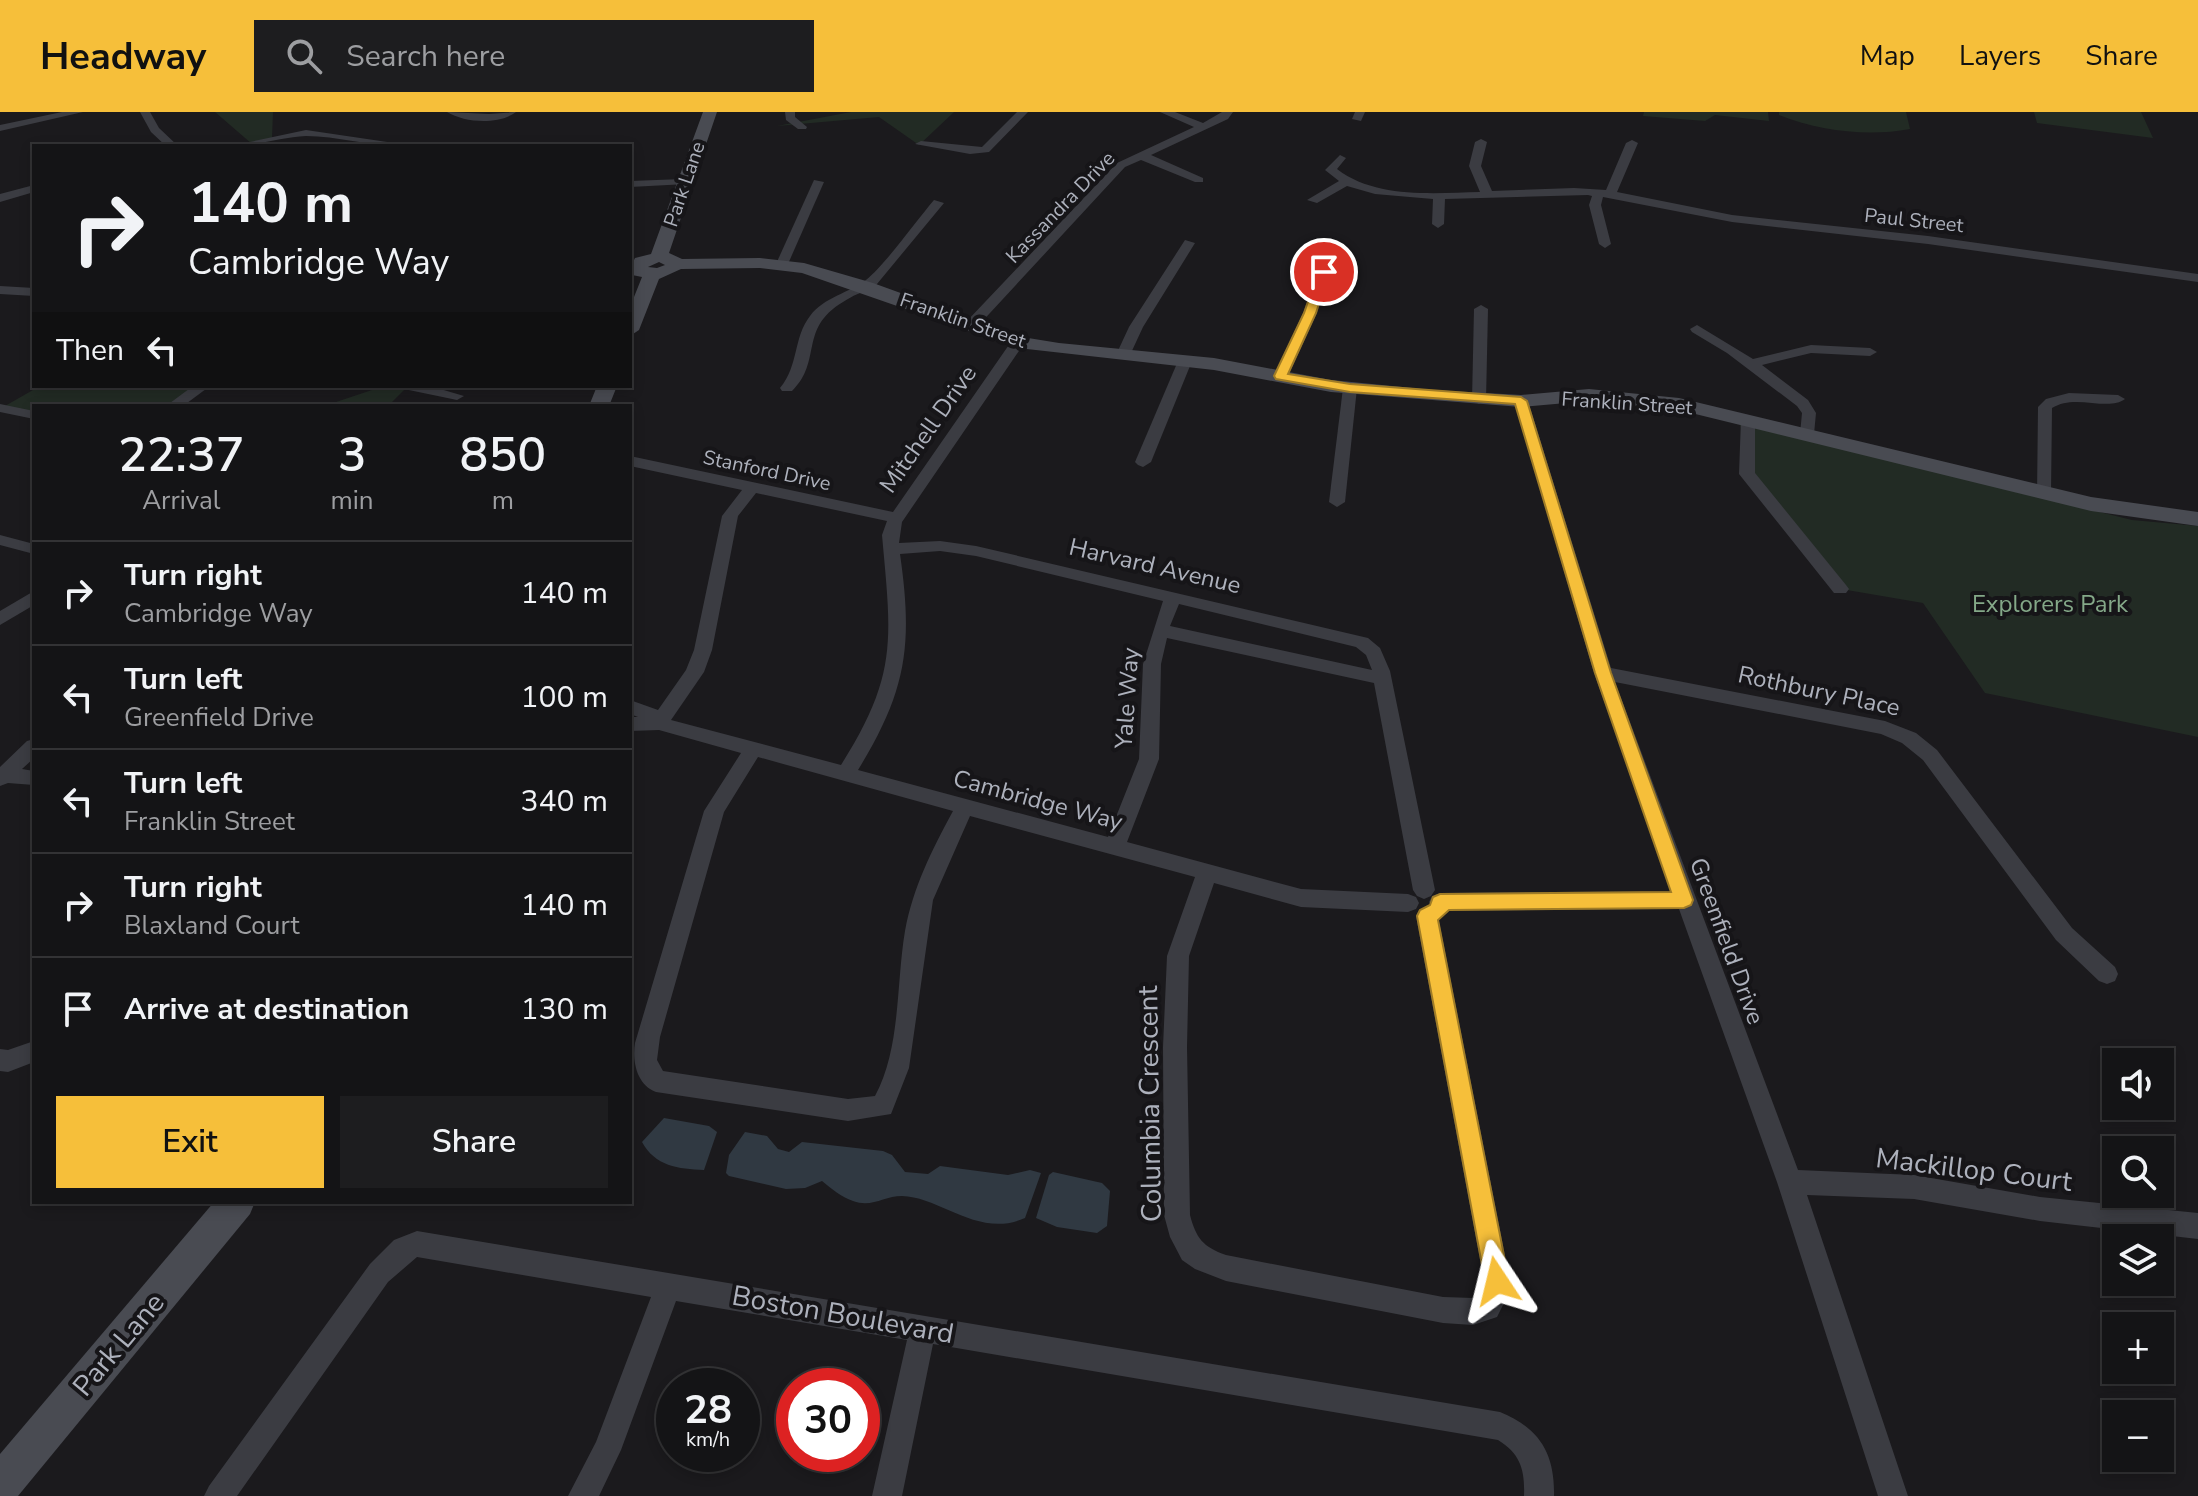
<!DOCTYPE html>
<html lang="en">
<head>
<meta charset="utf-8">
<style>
	:root { --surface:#141416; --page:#1d1d1f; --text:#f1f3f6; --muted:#9d9ea1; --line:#333335; --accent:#f6bf3a }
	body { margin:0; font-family:"Nunito Sans",sans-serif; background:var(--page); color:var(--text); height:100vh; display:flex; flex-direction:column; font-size:30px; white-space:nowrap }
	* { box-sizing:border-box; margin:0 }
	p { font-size:26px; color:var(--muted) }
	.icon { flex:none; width:44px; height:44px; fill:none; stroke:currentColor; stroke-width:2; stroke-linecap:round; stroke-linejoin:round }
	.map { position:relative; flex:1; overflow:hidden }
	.panel { position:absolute; left:32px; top:292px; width:600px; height:800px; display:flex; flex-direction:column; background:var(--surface); border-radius:0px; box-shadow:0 4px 12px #0003,0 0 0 2px var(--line) }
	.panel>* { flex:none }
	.hud { position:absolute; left:32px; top:32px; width:600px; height:244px; border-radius:0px; box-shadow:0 4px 12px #0003,0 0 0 2px var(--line); background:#141416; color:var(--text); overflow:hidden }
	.controls { position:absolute; left:2102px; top:936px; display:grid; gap:16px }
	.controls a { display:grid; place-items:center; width:72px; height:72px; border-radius:0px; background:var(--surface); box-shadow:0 4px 12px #0003,0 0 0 2px var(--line); font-size:40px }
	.speed { position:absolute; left:656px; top:1256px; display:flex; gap:16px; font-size:40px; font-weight:700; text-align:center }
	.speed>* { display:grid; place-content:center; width:104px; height:104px; border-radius:50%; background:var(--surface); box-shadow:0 4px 12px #0003,0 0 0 2px var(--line); line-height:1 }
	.speed small { font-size:20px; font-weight:400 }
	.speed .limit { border:12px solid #d22; background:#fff; color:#111 }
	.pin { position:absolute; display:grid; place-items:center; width:68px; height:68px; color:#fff; margin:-34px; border:4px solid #fff; border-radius:50%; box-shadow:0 2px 8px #0007 }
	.me { position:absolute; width:88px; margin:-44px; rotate:350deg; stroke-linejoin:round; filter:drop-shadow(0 0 6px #0008) }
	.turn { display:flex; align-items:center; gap:28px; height:168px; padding:0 24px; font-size:36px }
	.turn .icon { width:104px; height:104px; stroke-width:2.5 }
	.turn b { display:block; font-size:56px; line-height:68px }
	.then { display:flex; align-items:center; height:76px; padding:0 24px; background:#0003; gap:16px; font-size:30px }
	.eta { display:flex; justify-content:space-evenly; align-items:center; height:136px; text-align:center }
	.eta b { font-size:48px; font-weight:600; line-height:56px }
	.button { display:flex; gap:16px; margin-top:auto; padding:16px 24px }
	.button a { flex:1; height:92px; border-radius:0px; background:var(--accent); color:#111; font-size:32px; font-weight:600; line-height:92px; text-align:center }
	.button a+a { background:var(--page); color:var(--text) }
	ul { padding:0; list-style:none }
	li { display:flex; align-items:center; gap:24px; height:104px; padding:0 24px; border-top:2px solid var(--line) }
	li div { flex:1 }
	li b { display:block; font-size:30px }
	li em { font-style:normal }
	header { display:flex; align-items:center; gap:48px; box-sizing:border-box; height:112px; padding:0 40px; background:var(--accent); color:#111 }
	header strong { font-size:38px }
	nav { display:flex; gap:44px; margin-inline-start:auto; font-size:28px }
	.search { width:560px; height:72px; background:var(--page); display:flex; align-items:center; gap:20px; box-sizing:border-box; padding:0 28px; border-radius:0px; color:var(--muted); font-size:30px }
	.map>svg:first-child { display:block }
</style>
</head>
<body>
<header>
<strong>Headway</strong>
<div class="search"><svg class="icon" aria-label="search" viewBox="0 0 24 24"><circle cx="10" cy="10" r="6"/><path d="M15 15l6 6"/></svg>Search here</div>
<nav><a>Map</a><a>Layers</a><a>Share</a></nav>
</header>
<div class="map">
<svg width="2198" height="1384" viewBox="0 0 2198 1384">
	<rect width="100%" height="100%" fill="#1b1a1d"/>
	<!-- green -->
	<g fill="#222b24">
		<path d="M215,0h58l-1,26 -20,6z"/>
		<path d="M851,0h103l-35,33 -40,-28 -102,9z"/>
		<path d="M1644,0h124l1,9 -54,-6 -10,6 -62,-5z"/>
		<path d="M1779,0h127l4,17c-42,8 -91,2 -131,-14z"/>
		<path d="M2034,0h107l12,26 -116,-15z"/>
		<path d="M40,274h163l-30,20h-139v7l-29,-7z"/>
		<path d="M384,274h24l-20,20h-64z"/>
		<path d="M1740,311l392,97 66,6v211l-213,-44 -62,-90 -82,-14 -93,-115z"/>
	</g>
	<!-- water -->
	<g fill="#303942">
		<path d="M664,1006l45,8 8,6 -13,38c-26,-1 -49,-4 -62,-28z"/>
		<path d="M745,1020l22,4 11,13 11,3 13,-10 81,9 9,4 13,17 23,2 12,-8 68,9 22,-5 11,3 -16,45c-46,21 -84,-21 -123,-22 -18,0 -30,12 -49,5 -12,-4 -21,-12 -31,-20l-17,7 -19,1 -57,-13 -3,-3 3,-18z"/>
		<path d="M1053,1060l49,11 8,8 -3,35 -10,7 -40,-6 -21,-9 13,-43z"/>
	</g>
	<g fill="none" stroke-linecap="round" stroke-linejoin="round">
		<!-- street -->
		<g fill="#3b3c42" fill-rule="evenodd">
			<path d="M62,0h21l-83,19v-6z"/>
			<path d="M140,0h10l9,16 19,18h-12l-15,-14z"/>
			<path d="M447,0l42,2 27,-2c-17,13 -51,11 -69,0z"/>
			<path d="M785,0h10v5l12,10 -1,2h-8l-12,-9z"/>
			<path d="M1017,0h11l-39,40 -19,2 -55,-10 6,-3 61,6z"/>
			<path d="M1160,0h15l28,11 19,-11h11l-5,7 -77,36 52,23v4h-8l-54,-22 -16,7 -148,160h-10v-6l150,-158 77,-36z"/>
			<path d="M1355,0h10l-4,9 -9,-2z"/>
			<path d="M306,18l88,13 6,3c-32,0 -63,-10 -94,-10 -25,1 -49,10 -75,10z"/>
			<path d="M1481,27l6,3 -6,24 11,25 82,-3 32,2 20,-47 6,-3 6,3 -21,49 115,23 196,21 270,38v8l-270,-38 -196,-22 -129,-25 -2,8 10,39 -6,4 -6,-4 -10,-39 3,-9 -4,-1 -143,4 -1,25 -6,4 -6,-4 1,-25 -58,-5 -28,-8 -30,17 -10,-3 32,-19 -14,-11 15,-15 6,3 -9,11c39,30 97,24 143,23l-11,-26 6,-24z"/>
			<path d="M683,67l4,1v4l-57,3v-6z"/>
			<path d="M814,68l10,2 -36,82 -10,3 -2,-3z"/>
			<path d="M34,73v7l-34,10v-8z"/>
			<path d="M934,88l10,3 -72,87c-11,1 -19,6 -29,12 -45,27 -20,59 -51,89h-10l-2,-3c19,-23 13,-50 30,-72 14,-19 39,-23 56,-36 19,-15 50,-59 68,-80z"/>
			<path d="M1185,128l10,3 -52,84 -13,28 -12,3 -2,-3 13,-28z"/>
			<path d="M1324,156l6,4 -13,41 -29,63 -7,4 -5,-1 -2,-3 29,-63 15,-41z"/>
			<path d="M0,174l34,2v8l-34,-2z"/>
			<path d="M1481,193l7,4 -2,91 -7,4 -7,-4 2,-91z"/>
			<path d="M1697,213l56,34 58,-14 59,3 7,4 -7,4 -59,-3 -49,12 46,35 8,13 -2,21 -7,4 -7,-4 2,-21 -5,-7 -70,-53 -35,-21 -2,-3z"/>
			<path d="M1018,226l7,4 -123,180 -3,21 41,-2 36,5 392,92 12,10 10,23 45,219 -4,6 -7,3 -7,-3 -4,-6 -39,-207 -207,-45 -6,26 -2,95 -32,83 174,47 107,5 8,3 3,6 -3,6 -8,3 -107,-5 -87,-24 -25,73 -2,91 3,168c6,23 13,32 36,40l217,42 30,1 10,-5 1,-12 -68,-365 3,-6 8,-3 8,3 3,6 72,365 -1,12 -12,24 -24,8 -30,-2 -217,-42 -31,-12 -13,-9 -12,-23 -6,-22 -1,-168 4,-91 28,-79 -225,-61 -37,84 -24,168 -18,46 -43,7 -192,-29c-19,-7 -24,-30 -21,-49l69,-232 37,-58 -82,-23 -29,1v-14h8l-8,-3v-14l28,10 28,-40 8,-20 28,-134 20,-26 -112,-24v-10l263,56 120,-173zM756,381l131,28 -5,14c9,102 17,139 -41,230l-170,-45 33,-48 8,-22 26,-134zM940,439l36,5 187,45 -20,63 -4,95 -31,78 -250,-67c49,-80 55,-125 42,-216zM1179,492l177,43 10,8 6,15 -202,-44zM758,645l195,54c-21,39 -40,76 -48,120 -9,53 -4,117 -30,165l-27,3 -185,-28 -6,-11 3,-23 64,-225z"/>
			<path d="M1185,245l7,4 -41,101 -8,5 -5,-2 -3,-3 43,-101z"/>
			<path d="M1350,272l7,4 -12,114 -8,5 -8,-5 14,-114z"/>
			<path d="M193,274h17l-27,20h-17z"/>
			<path d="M402,274h28l34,10 -7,4 -53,-11z"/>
			<path d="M2069,281l49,2 7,4c-17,13 -50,-6 -73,9l-1,85 -2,3h-12l1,-89 8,-8z"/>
			<path d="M1521,285l7,4 83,267 274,53 31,12 21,17 135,178 43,39 3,7 -3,7 -8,3 -8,-3 -43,-41 -133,-180 -21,-17 -21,-9 -266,-52 183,488 116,5 126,22 158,16v26l-158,-18 -126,-22 -107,-4 101,301h-30l-101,-314 -98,-273 -239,2 -8,-3 -3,-6 3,-6 8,-3 233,-2 -79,-218 -80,-272z"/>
			<path d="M0,292l34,7v8l-34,-7z"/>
			<path d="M1748,303l7,4v54l91,112 3,4 -3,4h-12l-95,-119 2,-55z"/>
			<path d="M0,423l34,9v10l-34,-9z"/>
			<path d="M34,479v14l-34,20v-14z"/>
			<path d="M34,627v19l-12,11 12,2v14l-26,-2 -8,3v-19l27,-26z"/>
			<path d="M34,929v21l-26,10 -8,-1v-22l8,1z"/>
			<path d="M417,1119l1083,181c39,16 55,41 54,84h-30c1,-25 -3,-42 -26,-56l-565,-96 -31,152h-30l35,-156 -231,-39 -55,149 -22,46h-31l28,-54 55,-145 -234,-40 -29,25 -151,214h-33l5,-10 161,-222 24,-24z"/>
		</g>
		<!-- secondary -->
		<g fill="#494b52" fill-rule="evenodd">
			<path d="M703,0h14l-48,141 13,6 78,-1 44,5 69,20 149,54 37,6 155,15 117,22 102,10 88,5 68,-6 90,9 412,99 107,15v14l-107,-15 -412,-101 -90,-9 -68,6 -190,-15 -117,-22 -196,-22 -216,-75 -42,-5 -79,1 -22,10 -20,51 -9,6v-29l12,-30 -10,-2 -2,-7 5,-10 16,-4zM659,150l6,3 -8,3 -9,-1z"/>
			<path d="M597,274h20l-8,20h-20z"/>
			<path d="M214,1090h41l-5,12 -232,282h-18v-42z"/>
		</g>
	</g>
	<!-- route -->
	<path fill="#f6bf3a" stroke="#a07c26" stroke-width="2" d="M1319,158l10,2 -13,41 -28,61 62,10 171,13 6,4 84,272 82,227 -2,5 -7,3 -235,2 -11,10 71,361 -3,9 -9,3 -8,-3 -4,-9 -68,-365 3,-6 10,-5 3,-8 7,-3 231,-2 -76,-219 -80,-269 -165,-12 -74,-13 -2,-3 30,-63z"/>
	<g text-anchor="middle" stroke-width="8" stroke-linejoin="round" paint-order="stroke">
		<!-- far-street labels -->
		<g font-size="20" fill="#adb1bc" stroke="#161518">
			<text transform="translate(684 72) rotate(-71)" y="7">Park Lane</text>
			<text transform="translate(1060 95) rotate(-46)" y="7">Kassandra Drive</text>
			<text transform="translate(1914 108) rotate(6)" y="7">Paul Street</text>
			<text transform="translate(963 208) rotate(19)" y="7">Franklin Street</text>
			<text transform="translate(1627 291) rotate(4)" y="7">Franklin Street</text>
			<text transform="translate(767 358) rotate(12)" y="7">Stanford Drive</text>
		</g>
		<!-- street labels -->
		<g font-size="24" fill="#adb1bc" stroke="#161518">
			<text transform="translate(928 317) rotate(-55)" y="8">Mitchell Drive</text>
			<text transform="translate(1155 454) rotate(13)" y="8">Harvard Avenue</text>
			<text transform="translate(1819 579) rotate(12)" y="8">Rothbury Place</text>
			<text transform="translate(1127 586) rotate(-86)" y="8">Yale Way</text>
			<text transform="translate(1038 688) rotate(15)" y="8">Cambridge Way</text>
			<text transform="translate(1727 829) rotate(70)" y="8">Greenfield Drive</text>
		</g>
		<!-- park labels -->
		<g font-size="24" fill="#84a888" stroke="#161518">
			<text x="2050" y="500">Explorers Park</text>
		</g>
		<!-- near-street labels -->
		<g font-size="28" fill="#adb1bc" stroke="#161518">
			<text transform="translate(1149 992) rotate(-91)" y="10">Columbia Crescent</text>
			<text transform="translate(1974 1057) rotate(7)" y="10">Mackillop Court</text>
			<text transform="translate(843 1202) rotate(10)" y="10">Boston Boulevard</text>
			<text transform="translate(118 1232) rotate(-50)" y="10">Park Lane</text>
		</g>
	</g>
</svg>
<div class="controls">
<a><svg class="icon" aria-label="sound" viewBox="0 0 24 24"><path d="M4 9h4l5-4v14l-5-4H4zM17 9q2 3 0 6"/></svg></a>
<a><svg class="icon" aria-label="search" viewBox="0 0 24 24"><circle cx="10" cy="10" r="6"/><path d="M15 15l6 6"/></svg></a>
<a><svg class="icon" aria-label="layers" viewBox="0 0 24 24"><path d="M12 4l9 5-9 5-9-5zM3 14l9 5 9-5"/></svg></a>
<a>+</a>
<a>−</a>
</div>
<div class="speed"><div>28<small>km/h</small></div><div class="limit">30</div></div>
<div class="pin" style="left:1324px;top:160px;background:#d93025"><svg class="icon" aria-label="arrive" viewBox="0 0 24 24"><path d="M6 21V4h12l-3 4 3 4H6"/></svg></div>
<svg class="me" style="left:1497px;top:1169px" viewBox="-20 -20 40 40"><path d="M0-17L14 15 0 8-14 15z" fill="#f6bf3a" stroke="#fff" stroke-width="4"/></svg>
<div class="hud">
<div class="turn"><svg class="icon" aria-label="right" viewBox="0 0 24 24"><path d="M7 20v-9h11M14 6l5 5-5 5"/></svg><div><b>140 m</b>Cambridge Way</div></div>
<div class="then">Then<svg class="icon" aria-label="left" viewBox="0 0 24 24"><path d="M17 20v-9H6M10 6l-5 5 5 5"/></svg></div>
</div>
<section class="panel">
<div class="eta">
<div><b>22:37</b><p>Arrival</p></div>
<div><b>3</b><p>min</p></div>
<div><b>850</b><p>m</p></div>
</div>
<ul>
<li><svg class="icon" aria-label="right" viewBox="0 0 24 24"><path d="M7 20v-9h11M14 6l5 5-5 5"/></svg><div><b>Turn right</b><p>Cambridge Way</p></div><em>140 m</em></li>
<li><svg class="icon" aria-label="left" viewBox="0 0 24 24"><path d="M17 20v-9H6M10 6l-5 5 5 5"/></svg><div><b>Turn left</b><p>Greenfield Drive</p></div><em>100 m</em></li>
<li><svg class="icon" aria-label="left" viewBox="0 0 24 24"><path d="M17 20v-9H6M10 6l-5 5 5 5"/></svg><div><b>Turn left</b><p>Franklin Street</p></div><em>340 m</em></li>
<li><svg class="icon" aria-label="right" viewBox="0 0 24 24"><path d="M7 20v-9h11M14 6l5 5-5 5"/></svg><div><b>Turn right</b><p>Blaxland Court</p></div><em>140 m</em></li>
<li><svg class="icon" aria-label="arrive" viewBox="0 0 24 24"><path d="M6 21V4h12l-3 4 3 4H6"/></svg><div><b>Arrive at destination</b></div><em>130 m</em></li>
</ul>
<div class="button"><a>Exit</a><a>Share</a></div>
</section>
</div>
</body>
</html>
